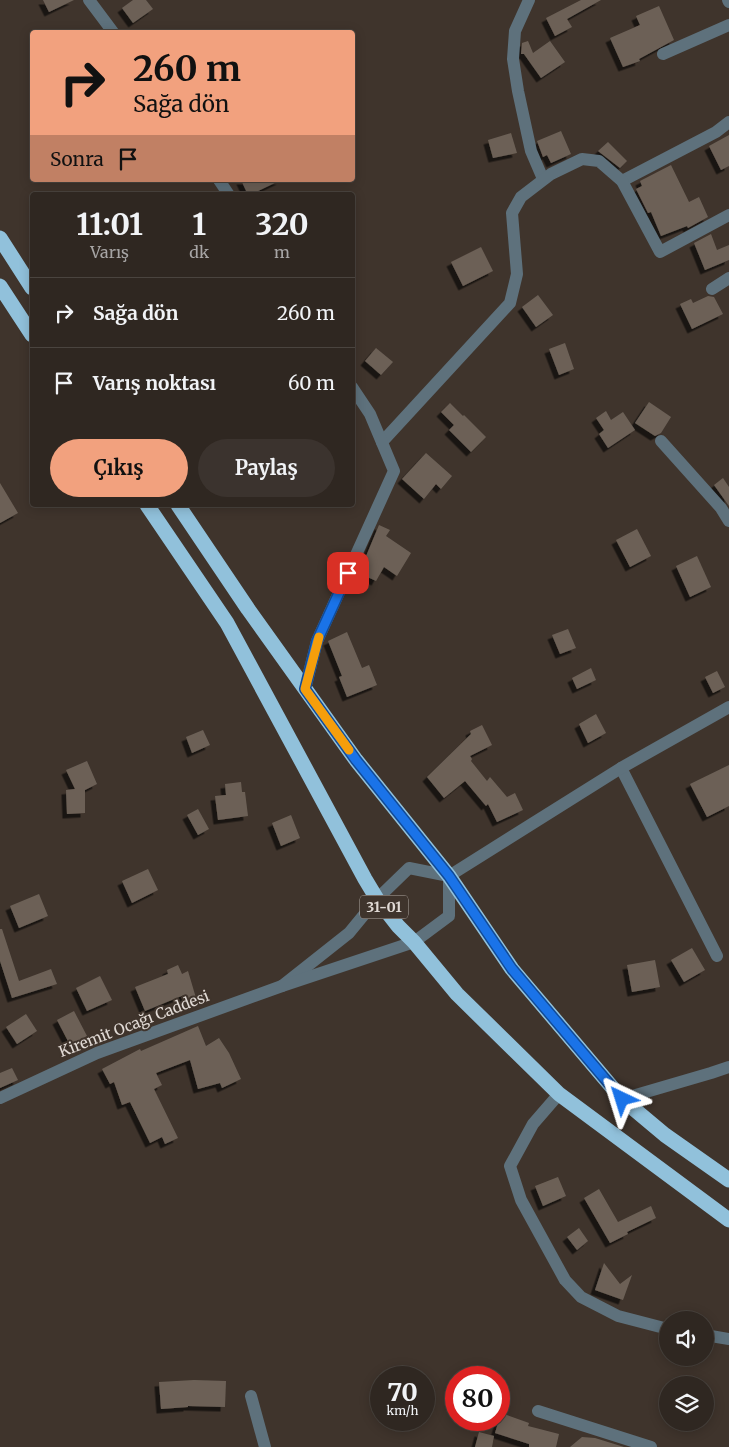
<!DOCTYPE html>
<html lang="tr">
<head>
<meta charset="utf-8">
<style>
	:root { --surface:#2f2721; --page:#3b332e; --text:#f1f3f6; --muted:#a7a5a5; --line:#4a443f; --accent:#f2a17e }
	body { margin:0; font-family:Merriweather,serif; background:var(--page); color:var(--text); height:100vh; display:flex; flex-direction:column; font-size:19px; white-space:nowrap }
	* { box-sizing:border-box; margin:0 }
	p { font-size:16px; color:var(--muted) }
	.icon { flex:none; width:28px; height:28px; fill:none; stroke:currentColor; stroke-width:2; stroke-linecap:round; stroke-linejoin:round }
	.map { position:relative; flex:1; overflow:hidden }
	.panel { position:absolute; left:30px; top:192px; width:325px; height:315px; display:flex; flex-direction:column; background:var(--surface); border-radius:5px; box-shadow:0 2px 12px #0003,0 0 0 1px var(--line) }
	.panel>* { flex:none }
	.guide { position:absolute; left:30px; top:30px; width:325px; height:152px; border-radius:5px; box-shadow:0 2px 12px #0003,0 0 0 1px var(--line); background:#f2a17e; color:#111; overflow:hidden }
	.controls { position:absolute; left:659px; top:1311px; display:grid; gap:10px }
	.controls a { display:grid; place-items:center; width:55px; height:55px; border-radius:50%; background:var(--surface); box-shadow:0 2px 12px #0003,0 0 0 1px var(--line); font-size:25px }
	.speed { position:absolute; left:370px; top:1366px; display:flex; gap:10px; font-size:25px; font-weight:700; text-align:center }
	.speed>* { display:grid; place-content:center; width:65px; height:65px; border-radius:50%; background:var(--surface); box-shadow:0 2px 12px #0003,0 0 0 1px var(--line); line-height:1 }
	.speed small { font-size:12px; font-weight:400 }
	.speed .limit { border:8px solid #d22; background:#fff; color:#111 }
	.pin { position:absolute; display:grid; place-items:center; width:42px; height:42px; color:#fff; margin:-21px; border-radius:10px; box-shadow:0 2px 8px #0006 }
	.me { position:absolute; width:55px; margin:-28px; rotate:319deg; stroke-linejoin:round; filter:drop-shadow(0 0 4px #0008) }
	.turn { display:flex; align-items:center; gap:18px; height:105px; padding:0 20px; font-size:22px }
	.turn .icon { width:65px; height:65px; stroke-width:2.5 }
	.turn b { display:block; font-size:35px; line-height:42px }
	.then { display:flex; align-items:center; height:48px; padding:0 20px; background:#0003; gap:10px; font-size:19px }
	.eta { display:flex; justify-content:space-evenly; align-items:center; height:85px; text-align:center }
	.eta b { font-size:30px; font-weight:700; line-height:35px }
	.cta { display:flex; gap:10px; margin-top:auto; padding:10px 20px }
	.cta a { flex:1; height:58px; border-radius:30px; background:var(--accent); color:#111; font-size:20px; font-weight:700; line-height:58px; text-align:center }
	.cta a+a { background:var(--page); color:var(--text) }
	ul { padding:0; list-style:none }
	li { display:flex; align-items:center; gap:15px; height:70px; padding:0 20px; border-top:1px solid var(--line) }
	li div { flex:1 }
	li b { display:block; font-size:19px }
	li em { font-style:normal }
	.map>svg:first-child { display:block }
</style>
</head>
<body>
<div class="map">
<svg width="729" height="1447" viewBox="0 0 729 1447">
	<defs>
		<filter id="shadow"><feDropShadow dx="-4.5" dy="4.5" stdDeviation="0" flood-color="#0009"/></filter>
	</defs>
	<rect width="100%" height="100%" fill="#3f342c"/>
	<!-- building -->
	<g fill="#6c6157" filter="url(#shadow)">
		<path d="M43,0h31l-25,12z"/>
		<path d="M133,0h13l7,9 -20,14 -11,-15z"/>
		<path d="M581,0h20l-34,19 5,8 -17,9 -9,-18z"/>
		<path d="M659,6l15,34 -35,19 1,2 -17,6 -13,-29 30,-13 -4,-9z"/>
		<path d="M528,41l5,12 17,-12 15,21 -24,16 -17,-24h-3l1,-11z"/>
		<path d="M561,131l10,23 -20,9 -4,-8 -4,2 -6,-16z"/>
		<path d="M511,133l6,20 -24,5 -5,-18z"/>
		<path d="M729,135v31l-8,4 -12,-24z"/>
		<path d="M608,142l19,19 -7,7 -22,-17z"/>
		<path d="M671,165l18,37 10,-5 9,20 -20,11 -1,-2 -26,10 -10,-24 -3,1 -12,-24 6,-3 -2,-5z"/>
		<path d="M241,180h40l-31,15h-2z"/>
		<path d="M711,234l6,16 12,-5v15l-24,10 -11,-27z"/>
		<path d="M481,247l12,24 -30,15 -12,-24z"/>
		<path d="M538,295l15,20 -17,12 -14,-20z"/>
		<path d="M708,296l6,1 9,17 -31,15 -12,-25 11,-5 2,4z"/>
		<path d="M565,343l9,26 -15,6 -10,-26z"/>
		<path d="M376,348l17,14 -12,13 -16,-14z"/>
		<path d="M649,402l22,15 -10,16 -6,3 -20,-13z"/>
		<path d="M450,403l13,13 1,-1 22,22 -15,15 -22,-22 5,-5 -13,-13z"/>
		<path d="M606,411l5,9 12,-8 12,18 -27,18 -9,-14 5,-4 -8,-12z"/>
		<path d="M426,453l26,23 -11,13 -5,-5 -12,15 -22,-20z"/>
		<path d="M723,478l6,9v19l-15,-21z"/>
		<path d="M0,483l18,30 -18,10z"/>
		<path d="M379,525l11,5 -4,6 25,17 -14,23 -13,-9 -8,14 -17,-8z"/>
		<path d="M637,529l14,27 -21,11 -14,-27z"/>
		<path d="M697,556l14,31 -21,10 -14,-31z"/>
		<path d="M568,629l8,19 -16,6 -8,-19z"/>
		<path d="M347,632l15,36 7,-3 8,20 -30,12 -8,-20 3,-1 -14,-35z"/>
		<path d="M591,668l5,12 -19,9 -5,-11z"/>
		<path d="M717,671l8,16 -12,6 -8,-16z"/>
		<path d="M596,714l10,19 -18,10 -9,-19z"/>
		<path d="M482,725l10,20 -22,11 2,3 -1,2 16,20 3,-4 17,20 8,-4 8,17 -26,12 -9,-18 -2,2 -21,-25 -21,17 -17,-21 44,-43 -1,-3z"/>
		<path d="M203,730l7,15 -18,8 -6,-16z"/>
		<path d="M87,761l10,23 -12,6v23l-18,1 -1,-24 9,-1 -9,-19z"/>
		<path d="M729,765v41l-22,11 -17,-33z"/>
		<path d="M241,782l1,10h3l3,24 -30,4 -3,-24 11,-1 -1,-11z"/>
		<path d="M198,809l11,20 -11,6 -11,-20z"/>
		<path d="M291,815l9,23 -19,8 -9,-23z"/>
		<path d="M148,869l10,21 -26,13 -10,-22z"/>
		<path d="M39,894l9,22 -29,12 -9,-22z"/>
		<path d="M0,929h2l17,52 32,-12 6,15 -45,14 -12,-37z"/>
		<path d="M692,948l13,22 -21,12 -13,-22z"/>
		<path d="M655,960l5,27 -28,5 -5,-27z"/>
		<path d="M178,965l4,9 6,-3 8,27 -11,3 -1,-6 -39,16 -10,-24 33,-13 -1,-4z"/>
		<path d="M100,976l12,24 -25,11 -11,-23z"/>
		<path d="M74,1011l13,25 -17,9 -13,-25z"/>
		<path d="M26,1014l11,17 -20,13 -11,-17z"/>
		<path d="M198,1026l8,20 13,-8 10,15 12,26 -19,9 -2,-5 -22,6 -8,-29 -34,13 6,12 -8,4 24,49 -13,6 -3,-7 -12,6 -20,-41 -8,3 -8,-23 -4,2 -8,-15 38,-20 1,2z"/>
		<path d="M12,1068l6,12 -18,8v-15z"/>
		<path d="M558,1177l8,19 -23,10 -8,-20z"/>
		<path d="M599,1189l19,33 33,-16 5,12 -29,14 1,2 -18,9 -26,-45z"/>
		<path d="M579,1228l9,13 -11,9 -10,-13z"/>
		<path d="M604,1263l16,21 12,-9 -9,25 -28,-10z"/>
		<path d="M194,1380l32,1 -1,26 -37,-1v1l-27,2 -2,-27z"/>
		<path d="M501,1413l28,10 -1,3 31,8 -3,13h-27v-3l-34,-11z"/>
		<path d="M479,1432l15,4 -2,11h-17z"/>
		<path d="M582,1437l13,1 29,9h-54z"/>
	</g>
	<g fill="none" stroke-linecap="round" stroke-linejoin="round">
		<!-- minor -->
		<g stroke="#5e717c" stroke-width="12">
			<path d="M89,0l24,32"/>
			<path d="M529,0l-14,31 -2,28 5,32 13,60 12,28"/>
			<path d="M728,0l1,2"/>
			<path d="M663,54l66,-29"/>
			<path d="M219,180l10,15"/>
			<path d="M622,181l94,-49 13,-10"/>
			<path d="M712,289l17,-11"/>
			<path d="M661,441l60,67 8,13"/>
			<path d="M382,442l128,-139 7,-29 -5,-61 9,-16 30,-23 31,-15 17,2 23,20 38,71 69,-37"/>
			<path d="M305,689l12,-48 77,-170 -24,-57 -18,-27"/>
			<path d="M621,768l96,188"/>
			<path d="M282,986l67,-53 28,-34 32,-31 40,8 172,-108 108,-61"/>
			<path d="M559,1094l-26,30 -23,42 11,34 44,80 16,17 37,19 50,13"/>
			<path d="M0,1098l97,-45 185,-67 132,-44 35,-26v-40"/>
			<path d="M622,1099l89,-26 18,-6"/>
			<path d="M705,1335l24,4"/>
			<path d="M251,1396l14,51"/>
			<path d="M538,1411l113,36"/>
		</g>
		<!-- highway -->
		<g stroke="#91c1db" stroke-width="15">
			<path d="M0,238l32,50"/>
			<path d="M0,286l32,49"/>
			<path d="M147,505l80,118 138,256 12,20 21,27 16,16 43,52 102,100 170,126"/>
			<path d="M178,505l70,104 108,151 93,116 63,93 110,130 43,36 64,45"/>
		</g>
	</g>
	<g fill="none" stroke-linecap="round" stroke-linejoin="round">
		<defs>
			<path id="route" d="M348,573l-31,68 -12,48 51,71 93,116 63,93 110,130"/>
		</defs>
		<!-- route casing -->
		<use href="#route" stroke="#114b97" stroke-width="12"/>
		<!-- route -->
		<use href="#route" stroke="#1a73e8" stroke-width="9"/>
		<!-- slow -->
		<path stroke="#f59e0b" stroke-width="9" d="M319,637l-14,52 44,61"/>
	</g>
	<g text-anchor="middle" stroke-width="4" stroke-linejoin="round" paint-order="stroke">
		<!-- shield labels -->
		<rect fill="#3f342c" stroke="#b0a8a2" stroke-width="1" x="360" y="895.5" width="48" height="23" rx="4"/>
		<g font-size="14" font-weight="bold" fill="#e1dad5">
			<text x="384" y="912">31-01</text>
		</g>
		<!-- street labels -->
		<g font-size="15" fill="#e1dad5" stroke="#3f342c">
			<text transform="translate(134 1024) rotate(-21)" y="5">Kiremit Ocağı Caddesi</text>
		</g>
	</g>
</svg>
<div class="controls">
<a><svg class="icon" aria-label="sound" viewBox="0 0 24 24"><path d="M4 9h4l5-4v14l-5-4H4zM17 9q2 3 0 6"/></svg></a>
<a><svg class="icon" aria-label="layers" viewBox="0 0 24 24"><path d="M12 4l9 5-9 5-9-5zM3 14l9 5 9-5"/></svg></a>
</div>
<div class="speed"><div>70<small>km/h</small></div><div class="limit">80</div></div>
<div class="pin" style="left:348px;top:573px;background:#d93025"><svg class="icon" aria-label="arrive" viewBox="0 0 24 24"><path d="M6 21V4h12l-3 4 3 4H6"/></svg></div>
<svg class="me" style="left:622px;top:1099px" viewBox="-20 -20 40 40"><path d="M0-17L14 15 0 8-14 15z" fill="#1a73e8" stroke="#fff" stroke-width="4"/></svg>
<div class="guide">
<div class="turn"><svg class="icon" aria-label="right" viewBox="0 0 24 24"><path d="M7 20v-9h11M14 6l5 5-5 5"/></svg><div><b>260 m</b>Sağa dön</div></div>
<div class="then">Sonra<svg class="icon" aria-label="arrive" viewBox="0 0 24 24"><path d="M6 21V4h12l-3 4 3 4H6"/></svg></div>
</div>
<section class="panel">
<div class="eta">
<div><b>11:01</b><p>Varış</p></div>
<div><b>1</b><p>dk</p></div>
<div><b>320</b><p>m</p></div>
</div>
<ul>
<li><svg class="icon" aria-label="right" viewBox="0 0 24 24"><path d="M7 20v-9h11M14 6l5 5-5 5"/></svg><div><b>Sağa dön</b></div><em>260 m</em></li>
<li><svg class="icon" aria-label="arrive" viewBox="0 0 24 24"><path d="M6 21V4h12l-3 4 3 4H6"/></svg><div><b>Varış noktası</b></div><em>60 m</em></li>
</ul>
<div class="cta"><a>Çıkış</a><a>Paylaş</a></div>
</section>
</div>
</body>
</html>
